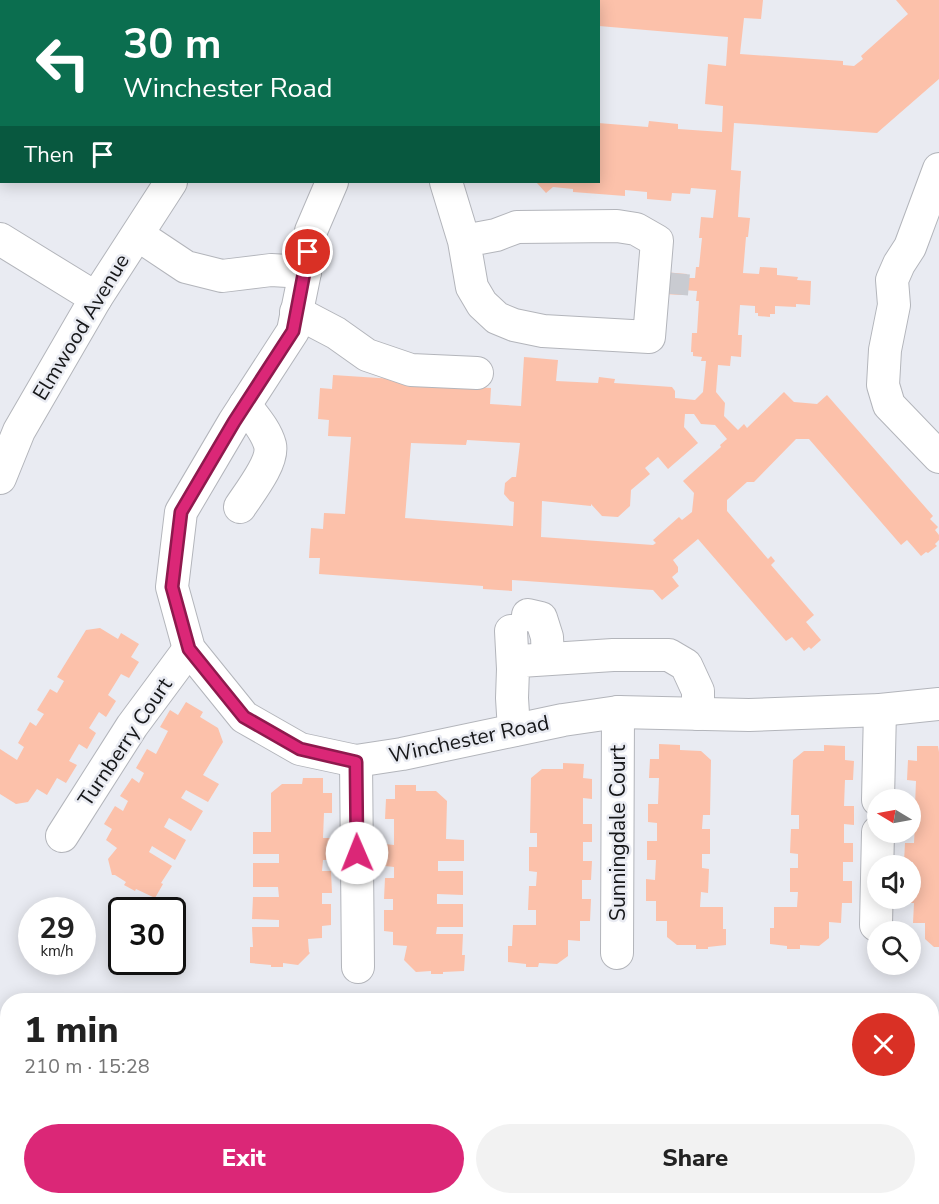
<!DOCTYPE html>
<html lang="en">
<head>
<meta charset="utf-8">
<style>
	:root { --surface:#fff; --page:#f2f2f2; --text:#222; --muted:#767676; --accent:#db2777 }
	body { margin:0; font-family:"Nunito Sans",sans-serif; background:var(--page); color:var(--text); height:100vh; display:flex; flex-direction:column; font-size:22px; white-space:nowrap }
	* { box-sizing:border-box; margin:0 }
	p { font-size:20px; color:var(--muted) }
	.icon { flex:none; width:33px; height:33px; fill:none; stroke:currentColor; stroke-width:2; stroke-linecap:round; stroke-linejoin:round }
	.map { position:relative; flex:1; overflow:hidden }
	.drawer { position:absolute; left:0px; top:993px; width:939px; height:212px; display:flex; flex-direction:column; background:var(--surface); border-radius:24px 24px 0 0; box-shadow:0 3px 15px #0003 }
	.drawer>* { flex:none }
	.banner { position:absolute; left:0px; top:0px; width:600px; height:183px; box-shadow:0 3px 15px #0003; background:#0b6e4f; color:#fff; overflow:hidden }
	.needle { width:39px; rotate:280deg }
	.fabs { position:absolute; left:867px; top:789px; display:grid; gap:12px }
	.fabs a { display:grid; place-items:center; width:54px; height:54px; border-radius:50%; background:var(--surface); box-shadow:0 3px 15px #0003; font-size:30px }
	.speed { position:absolute; left:18px; top:897px; display:flex; gap:12px; font-size:30px; font-weight:700; text-align:center }
	.speed>* { display:grid; place-content:center; width:78px; height:78px; border-radius:50%; background:var(--surface); box-shadow:0 3px 15px #0003; line-height:1 }
	.speed small { font-size:15px; font-weight:400 }
	.speed .limit { border:3px solid #111; border-radius:9px; background:#fff; color:#111 }
	.pin { position:absolute; display:grid; place-items:center; width:51px; height:51px; color:#fff; margin:-26px; border:3px solid #fff; border-radius:50%; box-shadow:0 2px 6px #0007 }
	.me { position:absolute; width:66px; margin:-33px; rotate:359deg; stroke-linejoin:round; filter:drop-shadow(0 0 4px #0008) }
	.turn { display:flex; align-items:center; gap:21px; height:126px; padding:0 24px; font-size:27px }
	.turn .icon { width:78px; height:78px; stroke-width:2.5 }
	.turn b { display:block; font-size:42px; line-height:51px }
	.then { display:flex; align-items:center; height:57px; padding:0 24px; background:#0003; gap:12px; font-size:22px }
	.round { display:grid; place-items:center; flex:none; width:63px; height:63px; border-radius:32px; background:var(--page) }
	.head { display:flex; align-items:center; justify-content:space-between; height:102px; padding:0 24px }
	h1 { font-size:36px; font-weight:800; line-height:45px }
	.button { display:flex; gap:12px; margin-top:auto; padding:12px 24px }
	.button a { flex:1; height:69px; border-radius:36px; background:var(--accent); color:#fff; font-size:24px; font-weight:800; line-height:69px; text-align:center }
	.button a+a { background:var(--page); color:var(--text) }
	.map>svg:first-child { display:block }
</style>
</head>
<body>
<div class="map">
<svg width="939" height="1204" viewBox="0 0 939 1204">
	<rect width="100%" height="100%" fill="#e9ebf2"/>
	<!-- building -->
	<g fill="#fcc1aa" fill-rule="evenodd">
		<path d="M598,0h165l-2,19 -17,-1 -4,36 103,7v4l11,1 9,-7 -2,-3 47,-42 -12,-14h43v79l-62,54 -143,-10 -3,47 10,1 -3,46 12,1 -2,19h-2l-3,36 16,1 1,-7 17,1v7l21,2 -1,3 14,1 -1,24 -14,-1v3l-21,-1v8h-5v3l-12,-1v-3h-3v-7l-15,-1 -2,30h4l-1,22 -10,-1 -1,10 -12,-1 -2,27 9,11 -1,13 14,14 6,-6 3,4 37,-36 10,10 23,2 10,-9 106,121 -3,3 8,8 -3,3 4,5v5l-4,4 2,2 -9,7 -2,-1 -5,4 -14,-16 -6,5 -92,-106h-13l-42,43h-7l-20,18v11l41,48 3,-3 4,5 -4,4 43,50 -8,7 15,18 -10,9 -2,-2 -5,4 -12,-14 -6,4 -88,-102 -25,21 5,7v5l-6,5 7,9 -17,14 -9,-10 -141,-10v11l-29,-2v-3l-164,-12 1,-16h-11l2,-30 12,1 1,-16 21,1 6,-77 -23,-1 1,-16 -11,-1 2,-31 12,1 1,-14 137,9v3l21,1 -1,16 31,2 3,-49 34,3 -2,21 42,2 1,-6 16,2 -1,4 58,4 3,4v7l20,2 8,-8 3,-31h-5l1,-4 -9,-1v-4h-2l1,-19h5l2,-32h-3l1,-10 -14,-1v5l-21,-1 2,-22 23,2 -1,4h9l1,-11h3l3,-29h-3l2,-21 12,1 3,-28 -25,-2 -1,6 -18,-1 -1,8 -24,-2v-7l-22,-2v6l-52,-4v-3l-20,-2 -7,6 -10,-11h62v-59l50,4 1,-6 29,3v5l44,3 1,-26 -18,-2 3,-40 18,2 2,-29 -129,-11zM685,414h9l7,10 14,1 12,14 -7,6 1,2 -38,34 11,12 -2,19 -10,8 -3,-3 -26,23 3,3 -3,2 -112,-8 1,-36 49,5v-2l11,12 16,1 12,-11 1,-16 19,-16 -5,-6 13,-11 10,12 30,-26 -14,-16zM467,440l53,3 -4,34h-4l-7,6 -1,11 6,7 4,1 -1,24 -108,-8 6,-75 55,2z"/>
		<path d="M100,628l18,11 3,-6 18,11 -8,13 8,5 -10,16 -8,-4 -13,21 8,6 -10,16 -7,-5 -10,16 7,5 -9,16 -8,-5 -10,17 8,4 -11,18 -9,-5 -10,17 -10,-6 -9,13 -12,2 -16,-10v-45l17,11 7,-13 -6,-4 12,-21 6,4 8,-12 -7,-4 13,-21 7,4 7,-12 -7,-4 29,-47z"/>
		<path d="M186,702l17,10 -3,5 18,11 5,14 -20,33 16,9 -11,18 -22,-12 -5,8 22,13 -12,20 -22,-13 -5,9 22,13 -11,20 -23,-14 -3,6 23,14 -11,17 2,1 -8,14 -19,-9 -1,2 -11,-6 2,-3 -11,-7h-3l-4,-16 9,-11 -11,-8 6,-11 -8,-5 11,-18 8,5 5,-10 -8,-5 12,-18 7,5 5,-10 -8,-5 11,-19 9,5 12,-23 -8,-4 10,-17 8,5z"/>
		<path d="M659,744l21,1v5l21,1 10,9 -1,55h-7l-1,14h8v25h-8v14l7,1 -1,24 -7,-1 -1,15h23v22h3v16l-18,2v2h-12v-4h-19l-10,-8v-16h-11v-20h-10v-22l9,1 1,-20h-9v-19h10v-18l-9,-1v-18h10l1,-26h-10l1,-19h9z"/>
		<path d="M824,745l21,1v14l9,1 -1,19h-8l-1,26h10v19l-10,-1v19h9v19h-10v19h9v22h-10l-1,20 -12,-1v16l-10,8 -19,-1v4h-13v-3l-17,-2v-16h4v-21h23l1,-15h-8v-24h8v-14l-8,-1 1,-24h8v-14h-8l2,-55 11,-9h20z"/>
		<path d="M917,746h21l1,6v195h-5l-9,-8v-16h-12l1,-20h-10v-5h6v-17h3v-19h-9l1,-19h9l1,-19h-5v-18h5l1,-25 -9,-1 1,-20 9,1z"/>
		<path d="M563,763l21,1 -1,14 9,1v20l-9,-1v26h9v18h-9v19h9l-1,19h-9v19h9l-1,22h-10v20l-12,-1v16l-11,8 -18,-1 -1,4h-12v-3l-18,-2v-16h4l1,-21h23v-15h-8l1,-24h7l1,-14 -8,-1v-24h8v-14h-7l1,-55 11,-9h21z"/>
		<path d="M303,778h20v15h9v20h-8l-1,25h9v22h-9l-1,11h9l1,22h-10v11h9v21l-9,1v12l-14,1 1,13 1,1 -12,12 -15,-2v4h-12v-2l-21,-2v-16h3l-1,-20h27v-7l-27,-1 1,-22h26l-1,-10h-25v-24h26v-9h-26v-22h18v-39l11,-9h20z"/>
		<path d="M395,785h21v6h20l11,10 -1,38 18,1v21h-26v10h25v24l-26,-1v10h26v23h-26l-1,7h27l-1,21h3l-1,16 -21,1v2h-12v-3l-15,1 -12,-12 3,-14 -14,-1v-13l-9,-1v-21h9v-11h-9l1,-21h9v-11l-9,-1v-22l9,1v-26h-9l1,-20h9z"/>
	</g>
	<g fill="none" stroke-linecap="round" stroke-linejoin="round">
		<!-- minor-tunnel -->
		<path stroke="#c9cbd1" stroke-width="32" stroke-dasharray="32 16" stroke-linecap="butt" d="M672,294l2,-21"/>
		<defs>
			<g id="minor">
				<path d="M186,0l3,2"/>
				<path d="M282,2l1,-2"/>
				<path d="M487,2l1,-2"/>
				<path d="M939,169l-29,78 -11,17 -7,16 2,25 -9,45 -2,35 6,20 50,52"/>
				<path d="M332,182l-21,49 -6,41 -12,59 -59,91 -53,90 -9,75 17,62 55,68 56,32 56,12 46,-7 161,-34 55,-8 131,3 131,-5 59,-6"/>
				<path d="M446,182l18,59 8,46 10,17 15,14 17,7 29,6 106,6 8,-96 -21,-12 -19,-3 -100,1 -21,8 -32,6"/>
				<path d="M138,235l48,32 36,9 49,-6 34,2"/>
				<path d="M0,239l96,59"/>
				<path d="M296,312l40,21 31,22 44,15 66,3"/>
				<path d="M0,478l19,-47 77,-133 75,-116"/>
				<path d="M240,507c9,-14 34,-45 30,-62 -4,-15 -16,-28 -25,-40"/>
				<path d="M528,615l13,3 6,19 1,22"/>
				<path d="M511,631l2,38"/>
				<path d="M514,730l-2,-32 1,-29 7,-8 93,-6h56l17,10 12,26v23"/>
				<path d="M356,761l2,206"/>
				<path d="M878,800l2,-90"/>
				<path d="M62,836l70,-110 57,-77"/>
				<path d="M876,925l2,-93"/>
				<path d="M617,953l1,-241"/>
				<path d="M0,1069l8,4"/>
				<path d="M932,1166h7"/>
				<path d="M218,1197l15,7"/>
				<path d="M347,1204l120,-7"/>
				<path d="M847,1204l3,-7"/>
			</g>
		</defs>
		<!-- minor casing -->
		<use href="#minor" stroke="#b3b5bb" stroke-width="34"/>
		<!-- minor -->
		<use href="#minor" stroke="#fff" stroke-width="32"/>
	</g>
	<g fill="none" stroke-linecap="round" stroke-linejoin="round">
		<defs>
			<path id="route" d="M308,252l-15,79 -59,91 -53,90 -9,75 17,62 55,68 56,32 56,13 1,91"/>
		</defs>
		<!-- route casing -->
		<use href="#route" stroke="#8e194d" stroke-width="15"/>
		<!-- route -->
		<use href="#route" stroke="#db2777" stroke-width="10"/>
	</g>
	<g text-anchor="middle" stroke-width="5" stroke-linejoin="round" paint-order="stroke">
		<!-- street labels -->
		<g font-size="21" fill="#161719" stroke="#e9ebf2">
			<text transform="translate(81 327) rotate(-59)" y="7">Elmwood Avenue</text>
			<text transform="translate(469 739) rotate(-12)" y="7">Winchester Road</text>
			<text transform="translate(125 742) rotate(-56)" y="7">Turnberry Court</text>
			<text transform="translate(618 833) rotate(-90)" y="7">Sunningdale Court</text>
		</g>
	</g>
</svg>
<div class="fabs">
<a><svg class="needle" viewBox="-14 -14 28 28"><path d="M0-13l5 13h-10z" fill="#e53935"/><path d="M0 13l5-13h-10z" fill="#767676"/></svg></a>
<a><svg class="icon" aria-label="sound" viewBox="0 0 24 24"><path d="M4 9h4l5-4v14l-5-4H4zM17 9q2 3 0 6"/></svg></a>
<a><svg class="icon" aria-label="search" viewBox="0 0 24 24"><circle cx="10" cy="10" r="6"/><path d="M15 15l6 6"/></svg></a>
</div>
<div class="speed"><div>29<small>km/h</small></div><div class="limit">30</div></div>
<div class="pin" style="left:308px;top:252px;background:#d93025"><svg class="icon" aria-label="arrive" viewBox="0 0 24 24"><path d="M6 21V4h12l-3 4 3 4H6"/></svg></div>
<svg class="me" style="left:357px;top:853px" viewBox="-20 -20 40 40"><circle r="19" fill="#fff"/><path d="M0-13L10 11 0 6-10 11z" fill="#db2777"/></svg>
<div class="banner">
<div class="turn"><svg class="icon" aria-label="left" viewBox="0 0 24 24"><path d="M17 20v-9H6M10 6l-5 5 5 5"/></svg><div><b>30 m</b>Winchester Road</div></div>
<div class="then">Then<svg class="icon" aria-label="arrive" viewBox="0 0 24 24"><path d="M6 21V4h12l-3 4 3 4H6"/></svg></div>
</div>
<section class="drawer">
<div class="head"><div><h1>1 min</h1><p>210 m · 15:28</p></div><a class="round" style="background:#d93025;color:#fff"><svg class="icon" aria-label="close" viewBox="0 0 24 24"><path d="M6 6l12 12M18 6L6 18"/></svg></a></div>
<div class="button"><a>Exit</a><a>Share</a></div>
</section>
</div>
</body>
</html>
